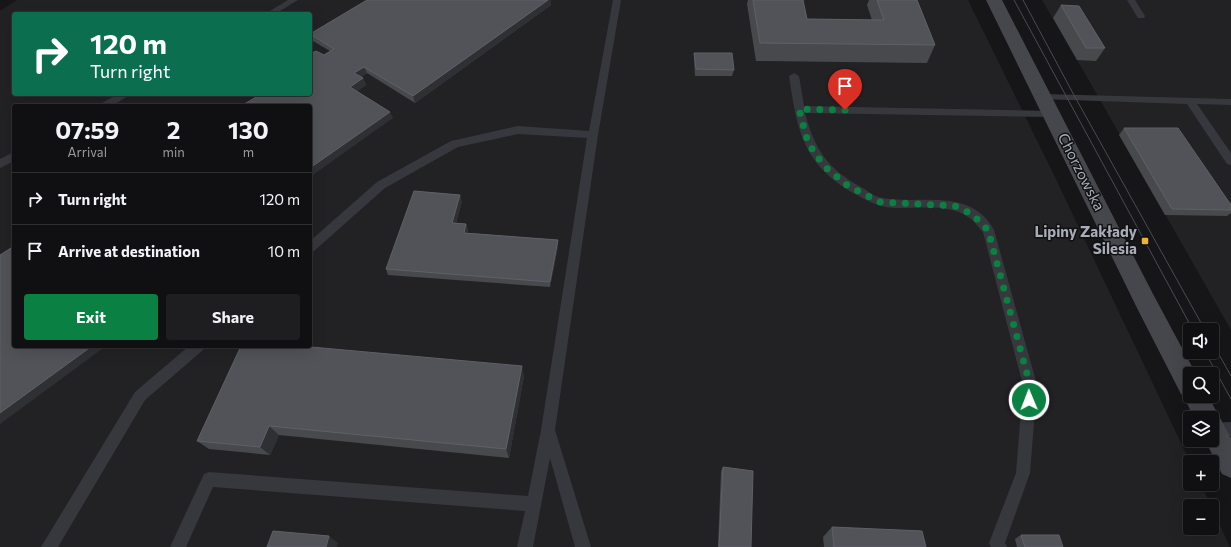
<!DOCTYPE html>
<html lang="en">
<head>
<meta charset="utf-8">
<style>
	:root { --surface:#101012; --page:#1e1e20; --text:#f1f3f6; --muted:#9c9d9f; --line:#303032; --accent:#0b8043 }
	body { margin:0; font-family:Commissioner,sans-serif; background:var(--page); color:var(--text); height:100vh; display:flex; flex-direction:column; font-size:15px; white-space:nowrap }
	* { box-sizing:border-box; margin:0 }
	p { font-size:13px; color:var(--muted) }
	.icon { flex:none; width:22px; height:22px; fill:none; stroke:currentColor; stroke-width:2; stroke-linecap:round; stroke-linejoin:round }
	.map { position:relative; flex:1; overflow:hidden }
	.drawer { position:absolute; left:12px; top:104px; width:300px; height:244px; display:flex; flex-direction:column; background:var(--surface); border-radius:4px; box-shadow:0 4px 16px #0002,0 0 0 1px var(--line) }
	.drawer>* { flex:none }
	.guide { position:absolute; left:12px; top:12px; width:300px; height:84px; border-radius:4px; box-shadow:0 4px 16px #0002,0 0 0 1px var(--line); background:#0b6e4f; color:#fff; overflow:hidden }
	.tools { position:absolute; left:1183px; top:323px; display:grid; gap:8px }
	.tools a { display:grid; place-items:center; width:36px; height:36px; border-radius:4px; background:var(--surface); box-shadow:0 4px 16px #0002,0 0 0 1px var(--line); font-size:20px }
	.pin { position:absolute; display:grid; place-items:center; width:34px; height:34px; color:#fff; margin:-41px -17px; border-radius:50% 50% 50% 0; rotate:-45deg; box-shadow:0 0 4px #0007 }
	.pin .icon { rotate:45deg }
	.me { position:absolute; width:44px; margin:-22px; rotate:359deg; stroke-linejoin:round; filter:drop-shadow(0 0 3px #0008) }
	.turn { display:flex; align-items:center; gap:14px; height:84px; padding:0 12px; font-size:18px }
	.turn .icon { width:52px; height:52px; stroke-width:2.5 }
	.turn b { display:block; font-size:28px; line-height:34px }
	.eta { display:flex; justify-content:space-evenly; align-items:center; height:68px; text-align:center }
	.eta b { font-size:24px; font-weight:700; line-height:28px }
	.primary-button { display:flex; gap:8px; margin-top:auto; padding:8px 12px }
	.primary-button a { flex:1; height:46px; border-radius:4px; background:var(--accent); color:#fff; font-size:16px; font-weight:700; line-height:46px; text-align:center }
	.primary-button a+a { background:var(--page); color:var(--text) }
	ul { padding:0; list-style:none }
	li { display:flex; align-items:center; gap:12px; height:52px; padding:0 12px; border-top:1px solid var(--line) }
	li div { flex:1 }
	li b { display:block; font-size:15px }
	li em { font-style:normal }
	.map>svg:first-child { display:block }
</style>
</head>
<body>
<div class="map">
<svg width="1231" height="547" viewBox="0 0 1231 547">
	<rect width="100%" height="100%" fill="#161618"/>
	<!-- built -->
	<g fill="#222225" fill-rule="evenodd">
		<path d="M17,0h951l86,175 136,287v22h11l10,22h-21v22h22v-20l18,39h-1230v-536zM14,14h296v80h-296zM14,106h296v240h-296z"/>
		<path d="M1042,0h189v330l-140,-246z"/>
	</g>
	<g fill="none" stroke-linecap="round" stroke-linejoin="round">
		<!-- lane -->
		<g fill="#37383d" fill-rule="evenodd">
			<path d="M288,0h10l-23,14h-10z"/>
			<path d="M613,0h8l-23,135 -43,295 36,117h-16l-25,-89 -17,89h-16l8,-36 -312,-24 -27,60h-16l34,-73 5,-2 319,24 13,-66 46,-292 -69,-4 -60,13 -73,41 -71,63 -4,2v-12l67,-59 74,-41 67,-15 71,5z"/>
			<path d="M1127,0h8l10,16 -1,2h-6z"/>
			<path d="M794,73l5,3 5,30 248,5 5,3 -5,3 -247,-4c10,37 22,55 56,74 7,4 14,10 22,11 37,7 88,-11 111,32l43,155 -7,88 -25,70 2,4h-16l-2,-4 27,-70 7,-88 -40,-153c-5,-5 -9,-12 -15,-15 -20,-14 -52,-8 -75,-9 -15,-1 -27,-8 -40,-15 -50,-29 -56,-63 -64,-117z"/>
			<path d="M118,94h13l-19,12h-13l1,-2z"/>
			<path d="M1043,94l188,5v6l-34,-1 34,49v12l-4,-1 -40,-60 -147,-5 -2,-2z"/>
			<path d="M14,152v9l-14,7v-9z"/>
			<path d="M189,346h15l-1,4 -58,50 -87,147h-17l94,-155z"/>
			<path d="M1231,422v14l-19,-1v-12z"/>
		</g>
		<!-- secondary -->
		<path fill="#45474d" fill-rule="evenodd" d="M986,0h16l151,294 43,80h-6v22h18l23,42v40l-9,-4 -17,-34h7v-22h-18l-11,-23 -2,-1 -44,-86z"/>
		<!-- tram -->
		<g stroke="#4a4c52" stroke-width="1">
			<path d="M1014,0l179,330"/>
			<path d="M1023,0l52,97 130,233"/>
			<path d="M1212,342l19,34"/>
			<path d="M1205,352l26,47"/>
		</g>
	</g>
	<!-- wall -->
	<g fill="#47494d">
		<path d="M748,0h55l4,19 65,1 -5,-15 2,-5h48l18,45 -8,18 -171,-2 -9,-57z"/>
		<path d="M551,5l-136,98 -48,-30 -6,4 2,1 3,7 -9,6 36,27 -83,-24 14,-39 6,-4 -17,-10 -3,-7z"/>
		<path d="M1061,5l44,43 -9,13 -19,-1 -24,-42z"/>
		<path d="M694,53l40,17 -2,6h-37l-1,-17z"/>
		<path d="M1124,128l107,77v8l-4,3 -62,-1 -46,-80z"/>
		<path d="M462,201l-6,22 10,1 2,6 -1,3 91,7v6l-8,41 -162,-12 -2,-6z"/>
		<path d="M524,376l-15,82 -230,-23 -9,20 -61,-6 -12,-8z"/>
		<path d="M723,467l28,80h-33l3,-76z"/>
		<path d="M832,527l94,20h-102l-1,-10z"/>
		<path d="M1021,535l42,12h-46l-2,-8z"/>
	</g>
	<!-- shaded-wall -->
	<g fill="#2f3033">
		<path d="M548,0h3v5l-136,98 -2,-7z"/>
		<path d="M364,67l3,6 -10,7 -3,-7z"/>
		<path d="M363,78l3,7 -13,9 -3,-7z"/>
		<path d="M390,112l3,6 -83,59v-9z"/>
		<path d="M460,195l2,6 -8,28 -2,-6z"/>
		<path d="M466,224l2,6 -2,9 -2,-6z"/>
		<path d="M558,240v6l-8,41v-5z"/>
		<path d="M92,346h14l-106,78v-11z"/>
		<path d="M522,366l2,10 -15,82 -3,-9z"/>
		<path d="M269,426l10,9 -9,20 -10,-8z"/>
		<path d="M329,536l9,7 -2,4h-10z"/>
	</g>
	<!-- building -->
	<g fill="#525359" stroke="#5f6168">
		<path d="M367,0h181l-135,96 -49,-29 -10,6 9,5 -13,9 40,25 -80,56v-62h-69l20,-12h49v-40l6,-3 8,4 10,-6 -24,-15z"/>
		<path d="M753,0h50l4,19 77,1 -7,-20h40l18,45 -175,-2z"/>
		<path d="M1061,5l18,1 26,42h-19z"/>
		<path d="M694,53h38l2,17 -38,-1z"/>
		<path d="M1124,128h54l53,77v5l-59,-1z"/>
		<path d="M414,191l46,4 -8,28 14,1 -2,9 94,7 -8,42 -164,-13z"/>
		<path d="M14,246v100h78l-92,67v-158z"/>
		<path d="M241,346h59l222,20 -16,83 -237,-23 -9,21 -63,-6z"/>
		<path d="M723,467l30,4 -2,76h-32z"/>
		<path d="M832,527l90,4 4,16h-92z"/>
		<path d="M273,531l56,5 -3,11h-59z"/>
		<path d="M1021,535h38l4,12h-38z"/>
	</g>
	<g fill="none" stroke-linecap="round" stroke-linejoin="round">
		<!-- route -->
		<path stroke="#0b8043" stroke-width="7" stroke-dasharray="0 12.6" d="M845,110l-46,-1 9,34 16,23 24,20 32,16 75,4 17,8 16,16 42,155 -1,15"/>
	</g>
	<!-- markers -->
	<rect fill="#efb236" stroke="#111113" stroke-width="1.5" x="1141" y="237" width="8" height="8" rx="2"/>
	<g text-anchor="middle" stroke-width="3" stroke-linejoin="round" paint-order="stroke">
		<!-- street labels -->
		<g font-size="15" fill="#a8adb8" stroke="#111113">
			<text transform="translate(1081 172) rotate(63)" y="5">Chorzowska</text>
		</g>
		<!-- poi labels -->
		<g font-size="15" font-weight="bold" fill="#a8adb8" stroke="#111113" text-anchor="end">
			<text x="1137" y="237">Lipiny Zakłady<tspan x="1137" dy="17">Silesia</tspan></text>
		</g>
	</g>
</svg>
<div class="tools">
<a><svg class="icon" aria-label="sound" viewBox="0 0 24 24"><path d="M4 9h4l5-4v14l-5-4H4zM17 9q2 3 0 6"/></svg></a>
<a><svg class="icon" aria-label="search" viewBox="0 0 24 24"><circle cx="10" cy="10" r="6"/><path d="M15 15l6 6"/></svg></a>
<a><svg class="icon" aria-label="layers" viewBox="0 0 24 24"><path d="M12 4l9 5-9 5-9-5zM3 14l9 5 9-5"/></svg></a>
<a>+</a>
<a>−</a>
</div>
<div class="pin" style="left:845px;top:110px;background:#d93025"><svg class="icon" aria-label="arrive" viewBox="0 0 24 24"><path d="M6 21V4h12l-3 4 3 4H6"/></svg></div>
<svg class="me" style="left:1029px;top:400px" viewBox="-20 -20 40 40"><circle r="17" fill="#0b8043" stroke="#fff" stroke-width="3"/><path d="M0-11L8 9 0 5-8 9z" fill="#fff"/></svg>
<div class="guide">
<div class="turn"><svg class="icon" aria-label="right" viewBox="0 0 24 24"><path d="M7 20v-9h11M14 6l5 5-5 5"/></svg><div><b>120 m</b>Turn right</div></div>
</div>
<section class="drawer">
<div class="eta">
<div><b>07:59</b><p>Arrival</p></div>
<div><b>2</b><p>min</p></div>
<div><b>130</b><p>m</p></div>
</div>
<ul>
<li><svg class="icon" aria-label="right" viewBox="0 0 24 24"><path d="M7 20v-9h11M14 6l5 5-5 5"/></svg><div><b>Turn right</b></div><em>120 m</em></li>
<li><svg class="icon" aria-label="arrive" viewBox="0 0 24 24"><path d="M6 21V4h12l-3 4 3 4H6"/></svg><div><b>Arrive at destination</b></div><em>10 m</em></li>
</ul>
<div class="primary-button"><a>Exit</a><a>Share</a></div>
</section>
</div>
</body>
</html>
